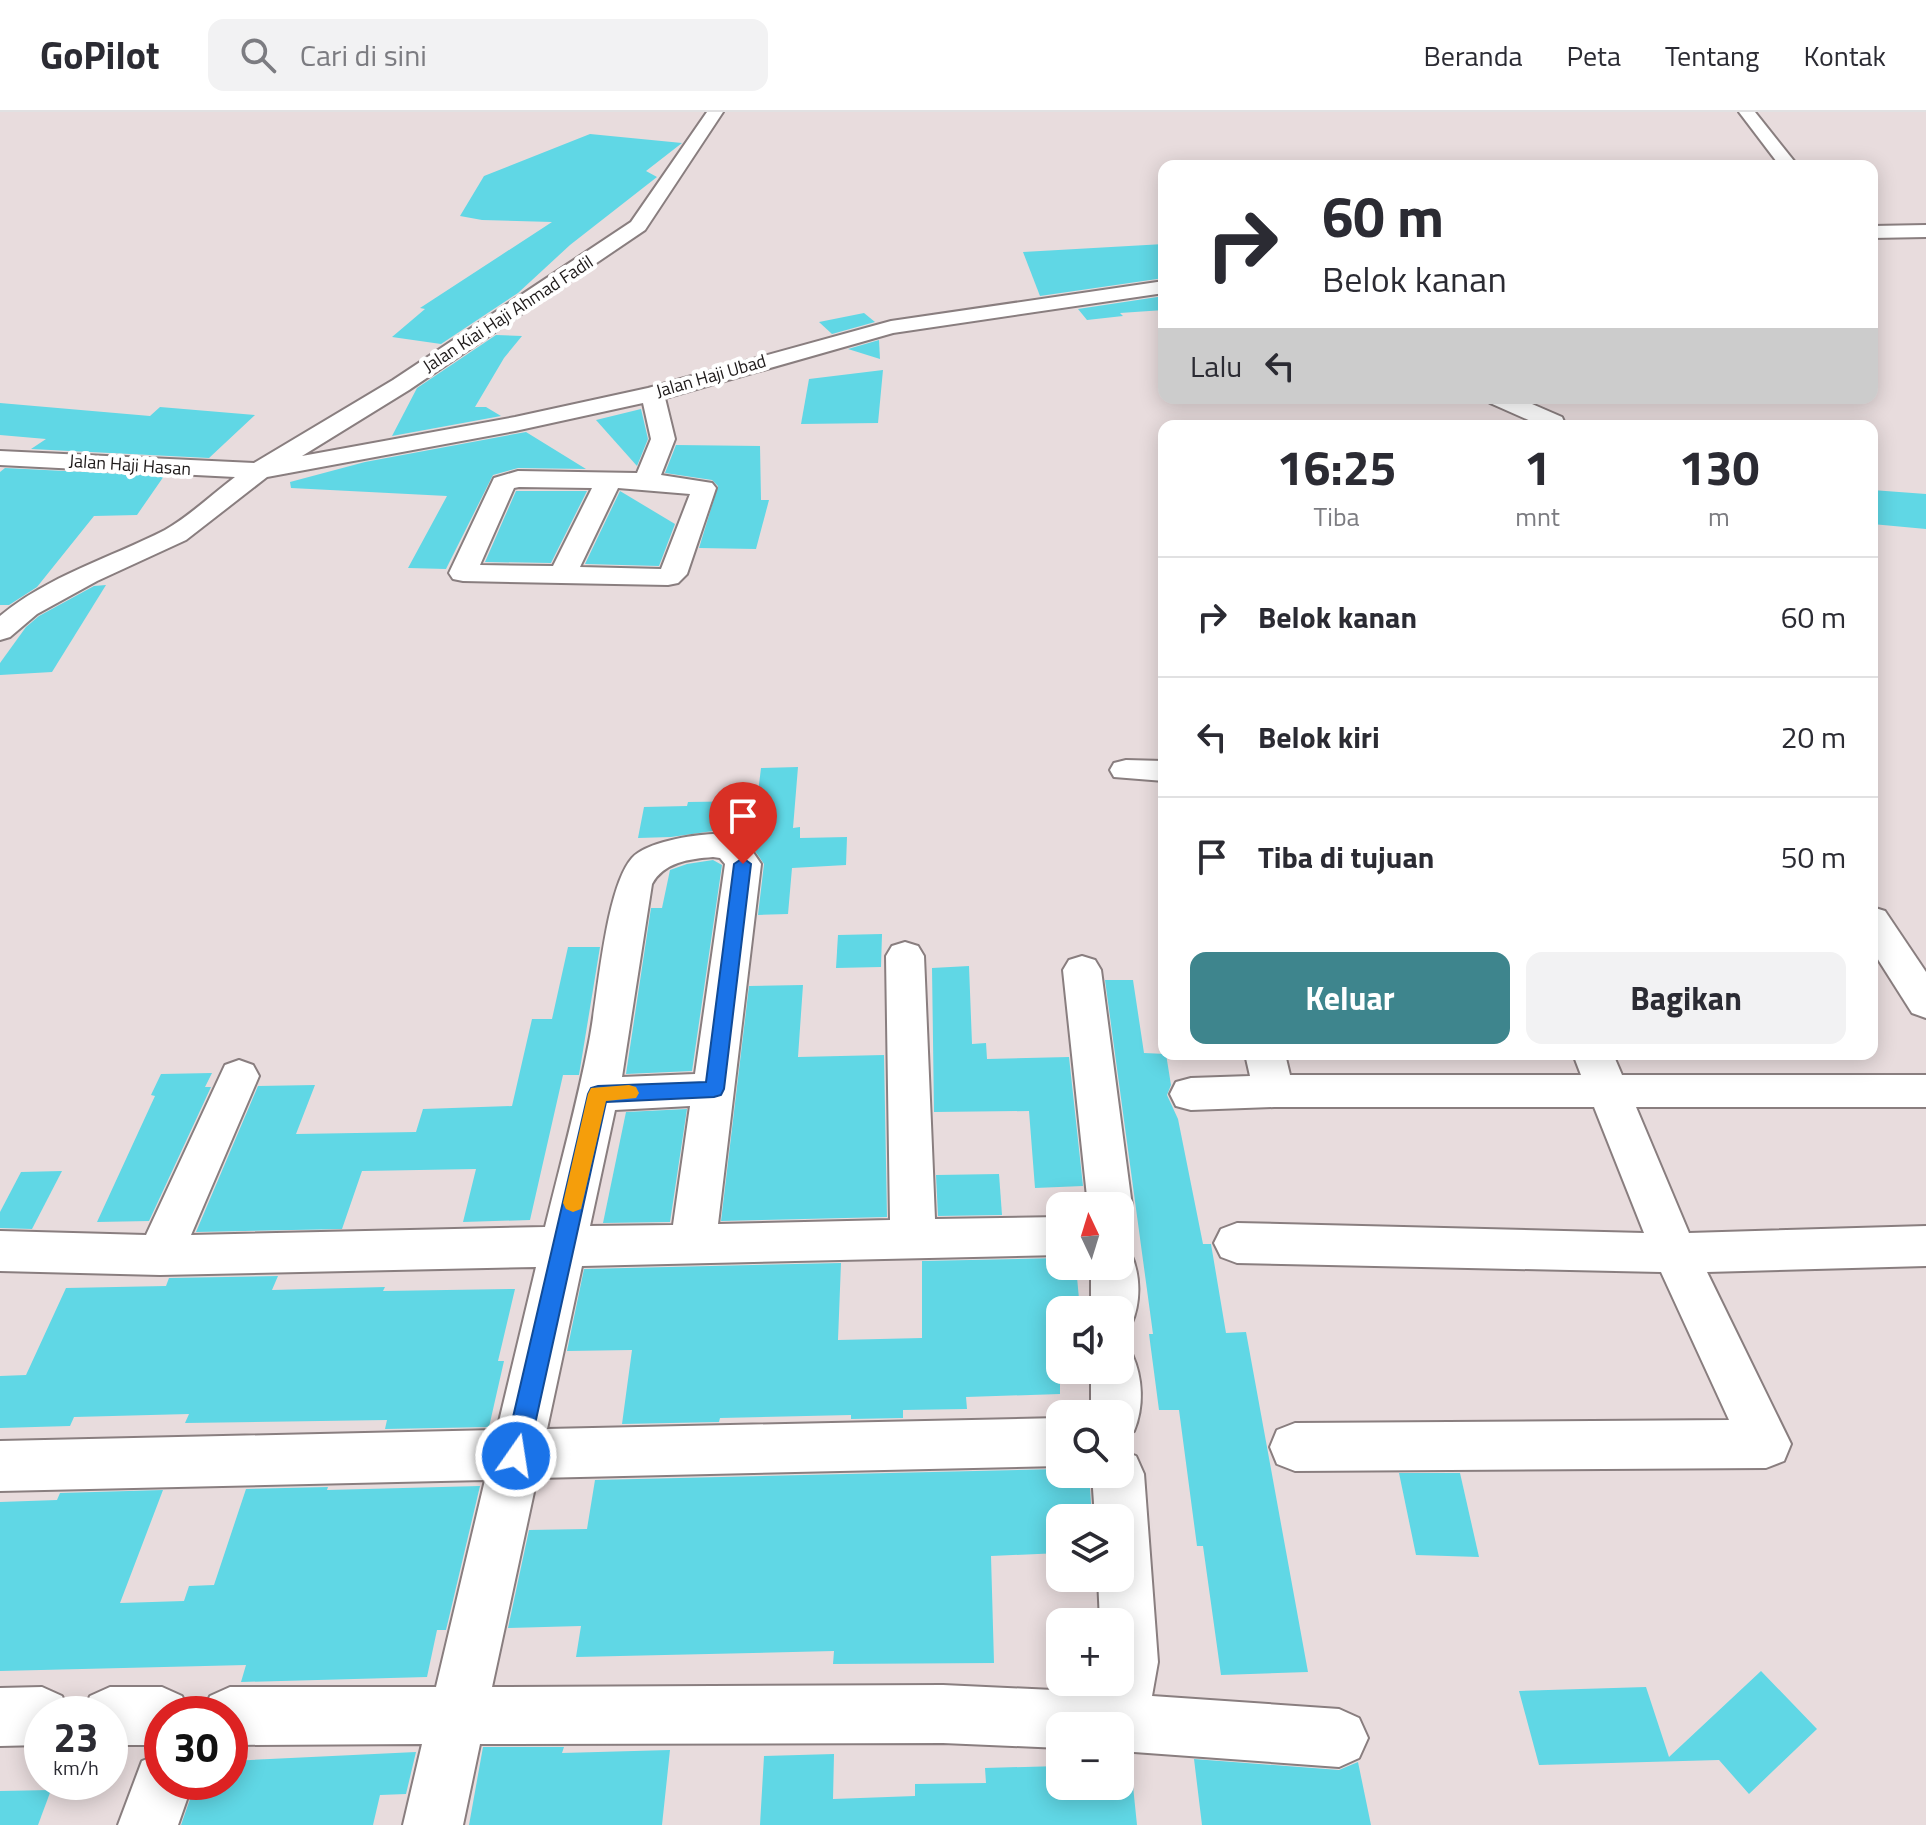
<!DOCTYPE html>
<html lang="id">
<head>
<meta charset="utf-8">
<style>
	:root { --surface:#fff; --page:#f2f2f3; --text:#2b2b33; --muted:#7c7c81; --line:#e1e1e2; --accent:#3e858d }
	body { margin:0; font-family:"Titillium Web",sans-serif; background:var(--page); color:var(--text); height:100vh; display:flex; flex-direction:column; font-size:30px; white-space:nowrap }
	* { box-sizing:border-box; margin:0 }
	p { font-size:26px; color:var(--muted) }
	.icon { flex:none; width:44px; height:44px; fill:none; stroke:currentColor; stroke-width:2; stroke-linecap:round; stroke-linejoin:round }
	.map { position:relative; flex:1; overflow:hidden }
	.details { position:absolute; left:1158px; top:308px; width:720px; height:640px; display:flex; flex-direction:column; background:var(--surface); border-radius:16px; box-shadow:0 4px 20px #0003 }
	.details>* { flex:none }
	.top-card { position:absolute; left:1158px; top:48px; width:720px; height:244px; border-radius:16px; box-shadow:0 4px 20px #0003; background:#fff; color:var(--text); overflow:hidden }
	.needle { width:52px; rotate:356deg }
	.controls { position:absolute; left:1046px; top:1080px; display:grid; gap:16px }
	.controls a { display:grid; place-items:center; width:88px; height:88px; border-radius:16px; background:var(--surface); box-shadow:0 4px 20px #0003; font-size:40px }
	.speed { position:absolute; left:24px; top:1584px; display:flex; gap:16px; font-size:40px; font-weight:700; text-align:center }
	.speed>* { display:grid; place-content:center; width:104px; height:104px; border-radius:50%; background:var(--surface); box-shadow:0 4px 20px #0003; line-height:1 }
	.speed small { font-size:20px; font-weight:400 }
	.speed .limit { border:12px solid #d22; background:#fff; color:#111 }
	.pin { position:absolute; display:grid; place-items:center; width:68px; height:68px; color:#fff; margin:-82px -34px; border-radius:50% 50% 50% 0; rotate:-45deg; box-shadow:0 0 8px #0007 }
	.pin .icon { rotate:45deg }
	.me { position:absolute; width:88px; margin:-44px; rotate:13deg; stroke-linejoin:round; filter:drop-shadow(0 0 6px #0008) }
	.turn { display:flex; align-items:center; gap:28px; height:168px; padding:0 32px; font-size:36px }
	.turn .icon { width:104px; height:104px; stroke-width:2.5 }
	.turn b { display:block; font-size:56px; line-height:68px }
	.then { display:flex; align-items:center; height:76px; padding:0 32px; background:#0003; gap:16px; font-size:30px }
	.eta { display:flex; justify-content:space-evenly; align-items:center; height:136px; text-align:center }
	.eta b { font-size:48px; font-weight:700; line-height:56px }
	.primary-button { display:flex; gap:16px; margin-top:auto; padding:16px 32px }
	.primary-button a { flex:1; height:92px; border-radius:16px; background:var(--accent); color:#fff; font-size:32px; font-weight:700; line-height:92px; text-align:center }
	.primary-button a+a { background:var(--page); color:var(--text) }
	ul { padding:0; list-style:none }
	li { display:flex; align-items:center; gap:24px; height:120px; padding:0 32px; border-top:2px solid var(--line) }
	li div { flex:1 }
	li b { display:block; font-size:30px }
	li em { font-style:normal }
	header { display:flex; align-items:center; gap:48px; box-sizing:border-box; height:112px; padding:0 40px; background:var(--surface); border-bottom:2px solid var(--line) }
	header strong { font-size:38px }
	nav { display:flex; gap:44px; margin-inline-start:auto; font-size:28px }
	.search { width:560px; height:72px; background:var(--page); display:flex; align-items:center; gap:20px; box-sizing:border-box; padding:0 28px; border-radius:16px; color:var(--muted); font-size:30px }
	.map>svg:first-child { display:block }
</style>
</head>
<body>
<header>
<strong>GoPilot</strong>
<div class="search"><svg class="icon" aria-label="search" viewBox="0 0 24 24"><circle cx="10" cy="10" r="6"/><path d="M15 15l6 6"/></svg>Cari di sini</div>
<nav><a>Beranda</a><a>Peta</a><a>Tentang</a><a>Kontak</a></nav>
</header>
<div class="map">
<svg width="1926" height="1713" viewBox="0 0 1926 1713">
	<rect width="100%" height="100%" fill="#e8dcdd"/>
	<!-- building -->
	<g fill="#60d7e5">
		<path d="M590,22l92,9 -36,28 11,6 -87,68 -52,48 -77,51 -49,-7 33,-28 -5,-1 132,-86 -70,-2 -22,-4 24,-40z"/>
		<path d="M1164,132v34l-124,18 -17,-44z"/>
		<path d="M1164,184v14l-44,3 3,3 -36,4 -9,-11z"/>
		<path d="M864,201l11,9 -43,12 -13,-12z"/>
		<path d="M496,223l26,1 -18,22 -29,49h11l15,9 -109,20 25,-48z"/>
		<path d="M879,228l1,19 -32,-10z"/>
		<path d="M883,258l-5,53 -77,1 8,-45z"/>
		<path d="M0,291l150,13 10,-9 95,8 -46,43 -178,-9 15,-10 -46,-4z"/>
		<path d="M641,297l7,30 -11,27 -41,-46z"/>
		<path d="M526,320l60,37 -68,-1 -25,7 -47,94 -38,-1 39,-72 -156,-8 -1,-6 75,-20z"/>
		<path d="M676,333l84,1 1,54h8l-13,49 -57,-1 19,-62 -6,-6 -47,-7z"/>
		<path d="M5,356l159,8 -27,39 -43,1 -57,71 -28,18h-9v-133z"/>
		<path d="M1872,378l54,4v35l-54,-5z"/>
		<path d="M516,379h71l-36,72 -66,-1z"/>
		<path d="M620,379l55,33 -16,42 -74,-2z"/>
		<path d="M106,473l-54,87 -52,3v-12l26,-36 13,-11 55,-30z"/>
		<path d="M798,655l-5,61 7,-1v11l47,-1 -1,28 -54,3 -4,46 -30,1 6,-51 -17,-25 -34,-8 -42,6 -33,1 6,-31 43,-1 1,-4 69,-1 4,-33z"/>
		<path d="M713,748l9,5 -30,206 -66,3 25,-166h11l8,-38 17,-6z"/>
		<path d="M882,822l-1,33 -45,1 2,-33z"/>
		<path d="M568,835h32l-21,128h-16l-33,145 -67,2 13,-53 -114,2 -20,58 -146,3 62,-146 57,-1 -19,49 120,-2 7,-23 89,-3 20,-87h20z"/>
		<path d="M969,854l3,78 14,-1 1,16 82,-2 14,129 -48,2 -6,-77 -95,1 -2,-144z"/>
		<path d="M1105,868h28l11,73 22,1 5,31 -4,10 11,24 25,125h8l15,89 20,-1 62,340 -87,3 -18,-129h-6l-18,-136h-20l-10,-76h4z"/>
		<path d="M803,873l-5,72 86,-2 3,162 -166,4 28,-235z"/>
		<path d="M212,961l-7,14h6l-62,134 -52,1 58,-126 -4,-1 10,-21z"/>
		<path d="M687,997l-17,113 -67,1 23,-111z"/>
		<path d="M62,1059l-30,58 -32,-1v-16l21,-40z"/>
		<path d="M999,1062l3,41 -64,1 -2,-41z"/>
		<path d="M1060,1146v8h16l4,44h-20v84l-94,3 1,12 -64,1v8l-52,1v-4l-131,3 -1,4 -97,2 10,-74 -65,1 17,-82 257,-6 -3,77 84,-2v-77z"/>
		<path d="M278,1164l-6,14 113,-3 -2,4 132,-2 -17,72h6l-15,66 -104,2 2,-9 -202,3 4,-9 -115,3 -4,9 -70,2v-52l26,-1 40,-87 100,-2 3,-8z"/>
		<path d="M1060,1357v5h29l3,44h-32v35l-69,3 3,107 -161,1 1,-13 -258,6 5,-31 -73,2 21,-98 58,-1 8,-49z"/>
		<path d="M1399,1361h61l19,84 -63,-2z"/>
		<path d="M480,1374l-34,144h-9l-10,47 -186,5 5,-17 -246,6v-169l57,-2 3,-7 103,-3 -43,113 64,-2 5,-15 25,-1 32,-96 82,-2 -1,3z"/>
		<path d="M1761,1559l56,58 -68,65 -30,-34 -180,5 -20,-74 127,-4 23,70z"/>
		<path d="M483,1635h81l-2,6 108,-3 -8,75h-193z"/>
		<path d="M416,1640l-10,42 -26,1 -7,30h-192l15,-43h34v-21z"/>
		<path d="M834,1642l-1,45 82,-3v-12l71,-1 -1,-15 75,-2v20h73l4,39h-377l4,-69z"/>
		<path d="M1194,1647l145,11 19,-8 13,63h-169z"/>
		<path d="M51,1678l-13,35h-38v-34z"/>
	</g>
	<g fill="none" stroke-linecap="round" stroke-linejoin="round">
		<defs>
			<g id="minor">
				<path d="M707,0h16l-78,118 -236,160 -107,66 213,-39 133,-29 243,-67 273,-40v12l-271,40 -228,65 10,41 -14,36 51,8 4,5 -29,86 -9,9 -10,2 -205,-4 -10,-2 -4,-6 45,-95 24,-7 119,2 14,-34 -8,-36 -128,28 -248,46 -81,63 -89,41 -60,33 -27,23 -10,3v-24c48,-40 110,-58 165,-86 25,-14 47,-36 70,-53l-235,-12v-14l254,12 139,-83 238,-158zM519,375l73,1 -39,78 -73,-1 34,-77zM618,376l72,6 -29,75 -81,-2z"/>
				<path d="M1739,0h16l43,54h-18z"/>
				<path d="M1926,113v12l-54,1v-12z"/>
				<path d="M1486,286h32l44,19 4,9h-24l-52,-23z"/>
				<path d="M1126,648l38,1v20l-50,-4 -4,-7 4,-7z"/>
				<path d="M713,722l33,8 15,22 -43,360 172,-4 -4,-264 6,-10 13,-4 13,4 6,10 11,263 125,-2v38l-478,11 -35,163 513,-11v48l-523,12 -45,209 451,-2 153,7 2,-10h22v-60h-20l-2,-44h22v-60h-25l-3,-44h28v-24l16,6 8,18 14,188 -6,34 187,13 20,9 9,20 -9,20 -20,9 -219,-16v-25h-60v22l-117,-5 -463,1 -17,81h-60l19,-81 -192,1v-31h-28l8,-18 20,-9h206l49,-207 -485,11v-50l497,-11 39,-163 -376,8 -160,-4v-40l146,4 79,-170 14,-5 14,5 6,11 -68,159 354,-8c15,-61 32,-123 44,-185 9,-45 16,-153 43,-184 14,-16 60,-23 81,-24zM713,745l7,1 5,6 -30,210 -73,3 30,-193c12,-22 37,-25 61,-27zM690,994l-17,119 -83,1 25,-116z"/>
				<path d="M1872,795l13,4 41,61v46l-14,-5 -40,-63z"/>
				<path d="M1082,844l13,4 6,10 31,236 -6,13 -6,2v-15h-32l-25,-236 6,-10z"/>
				<path d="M1245,942h40l5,21h291l-8,-21h40l9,21h304v32h-290l53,126 237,-7v40l-219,6 84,172 -7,17 -18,7 -471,3 -18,-7 -7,-17 7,-17 18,-7 434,-3 -68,-148 -424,-9 -16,-6 -7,-14 7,-14 16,-6 407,10 -50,-126h-320l-83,3 -15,-4 -6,-12 6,-12 15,-4 59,-2z"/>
				<path d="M1120,1136l10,4c11,22 11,51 1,73l-11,4v-19h-29v-44h29z"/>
				<path d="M1120,1237l12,5c11,24 12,53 2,77l-14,5v-22h-29v-44h29z"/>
				<path d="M42,1575l20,9 8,18h-28v31l-42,1v-58z"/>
				<path d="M110,1575h52l20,9 8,18h-28v31h-52v-31h-28l8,-18z"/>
				<path d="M162,1641v29h31l-15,43h-60l24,-64z"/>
			</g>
		</defs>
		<!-- minor casing -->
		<use href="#minor" stroke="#897e7f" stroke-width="4"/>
		<!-- minor -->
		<use href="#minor" fill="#fff" fill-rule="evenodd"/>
	</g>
	<!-- route -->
	<path fill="#1a73e8" stroke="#114b97" stroke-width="2" d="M743,746l8,6 -27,225 -3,6 -7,2 -108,5 -78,354 -4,8 -8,4 -9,-4 -3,-8 84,-362 3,-6 7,-2 108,-4 28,-218z"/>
	<!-- slow -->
	<path fill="#f59e0b" d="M629,973l7,2 3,6 -3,5 -30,3 -25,108 -8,3 -7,-3 -3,-6 25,-109 3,-6z"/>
	<g text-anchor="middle" stroke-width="8" stroke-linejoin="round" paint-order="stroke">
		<!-- far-street labels -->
		<g font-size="18" fill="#1e1a1a" stroke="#fff">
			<text transform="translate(508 202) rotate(-33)" y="6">Jalan Kiai Haji Ahmad Fadil</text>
			<text transform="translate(711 264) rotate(-16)" y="6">Jalan Haji Ubad</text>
			<text transform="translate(130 353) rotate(4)" y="6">Jalan Haji Hasan</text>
		</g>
	</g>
</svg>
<div class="controls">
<a><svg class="needle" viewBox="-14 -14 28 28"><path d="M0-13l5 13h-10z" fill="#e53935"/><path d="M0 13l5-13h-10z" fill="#7c7c81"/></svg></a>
<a><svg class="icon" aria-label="sound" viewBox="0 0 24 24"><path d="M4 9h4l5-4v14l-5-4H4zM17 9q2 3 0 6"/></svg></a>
<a><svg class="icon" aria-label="search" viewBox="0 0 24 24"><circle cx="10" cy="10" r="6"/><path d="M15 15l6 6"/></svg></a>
<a><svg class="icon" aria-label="layers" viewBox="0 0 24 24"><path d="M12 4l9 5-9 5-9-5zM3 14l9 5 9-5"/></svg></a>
<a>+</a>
<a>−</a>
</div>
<div class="speed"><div>23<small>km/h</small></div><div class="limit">30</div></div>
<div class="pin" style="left:743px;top:752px;background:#d93025"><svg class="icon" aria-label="arrive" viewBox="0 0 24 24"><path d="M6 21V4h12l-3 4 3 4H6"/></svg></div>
<svg class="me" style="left:516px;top:1344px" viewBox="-20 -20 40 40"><circle r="17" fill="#1a73e8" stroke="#fff" stroke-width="3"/><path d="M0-11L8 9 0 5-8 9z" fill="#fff"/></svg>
<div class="top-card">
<div class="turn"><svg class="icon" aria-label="right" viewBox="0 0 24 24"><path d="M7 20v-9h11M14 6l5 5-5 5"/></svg><div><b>60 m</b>Belok kanan</div></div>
<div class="then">Lalu<svg class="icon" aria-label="left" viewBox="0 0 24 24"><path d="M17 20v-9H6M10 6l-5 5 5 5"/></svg></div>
</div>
<section class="details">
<div class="eta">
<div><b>16:25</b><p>Tiba</p></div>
<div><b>1</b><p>mnt</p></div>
<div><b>130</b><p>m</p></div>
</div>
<ul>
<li><svg class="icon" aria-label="right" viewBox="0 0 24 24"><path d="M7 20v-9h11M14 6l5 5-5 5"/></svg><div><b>Belok kanan</b></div><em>60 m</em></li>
<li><svg class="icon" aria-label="left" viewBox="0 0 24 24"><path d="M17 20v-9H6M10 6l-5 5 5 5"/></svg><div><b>Belok kiri</b></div><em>20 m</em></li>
<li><svg class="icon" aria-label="arrive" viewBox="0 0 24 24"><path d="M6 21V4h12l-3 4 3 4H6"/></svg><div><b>Tiba di tujuan</b></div><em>50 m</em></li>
</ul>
<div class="primary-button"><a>Keluar</a><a>Bagikan</a></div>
</section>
</div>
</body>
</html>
